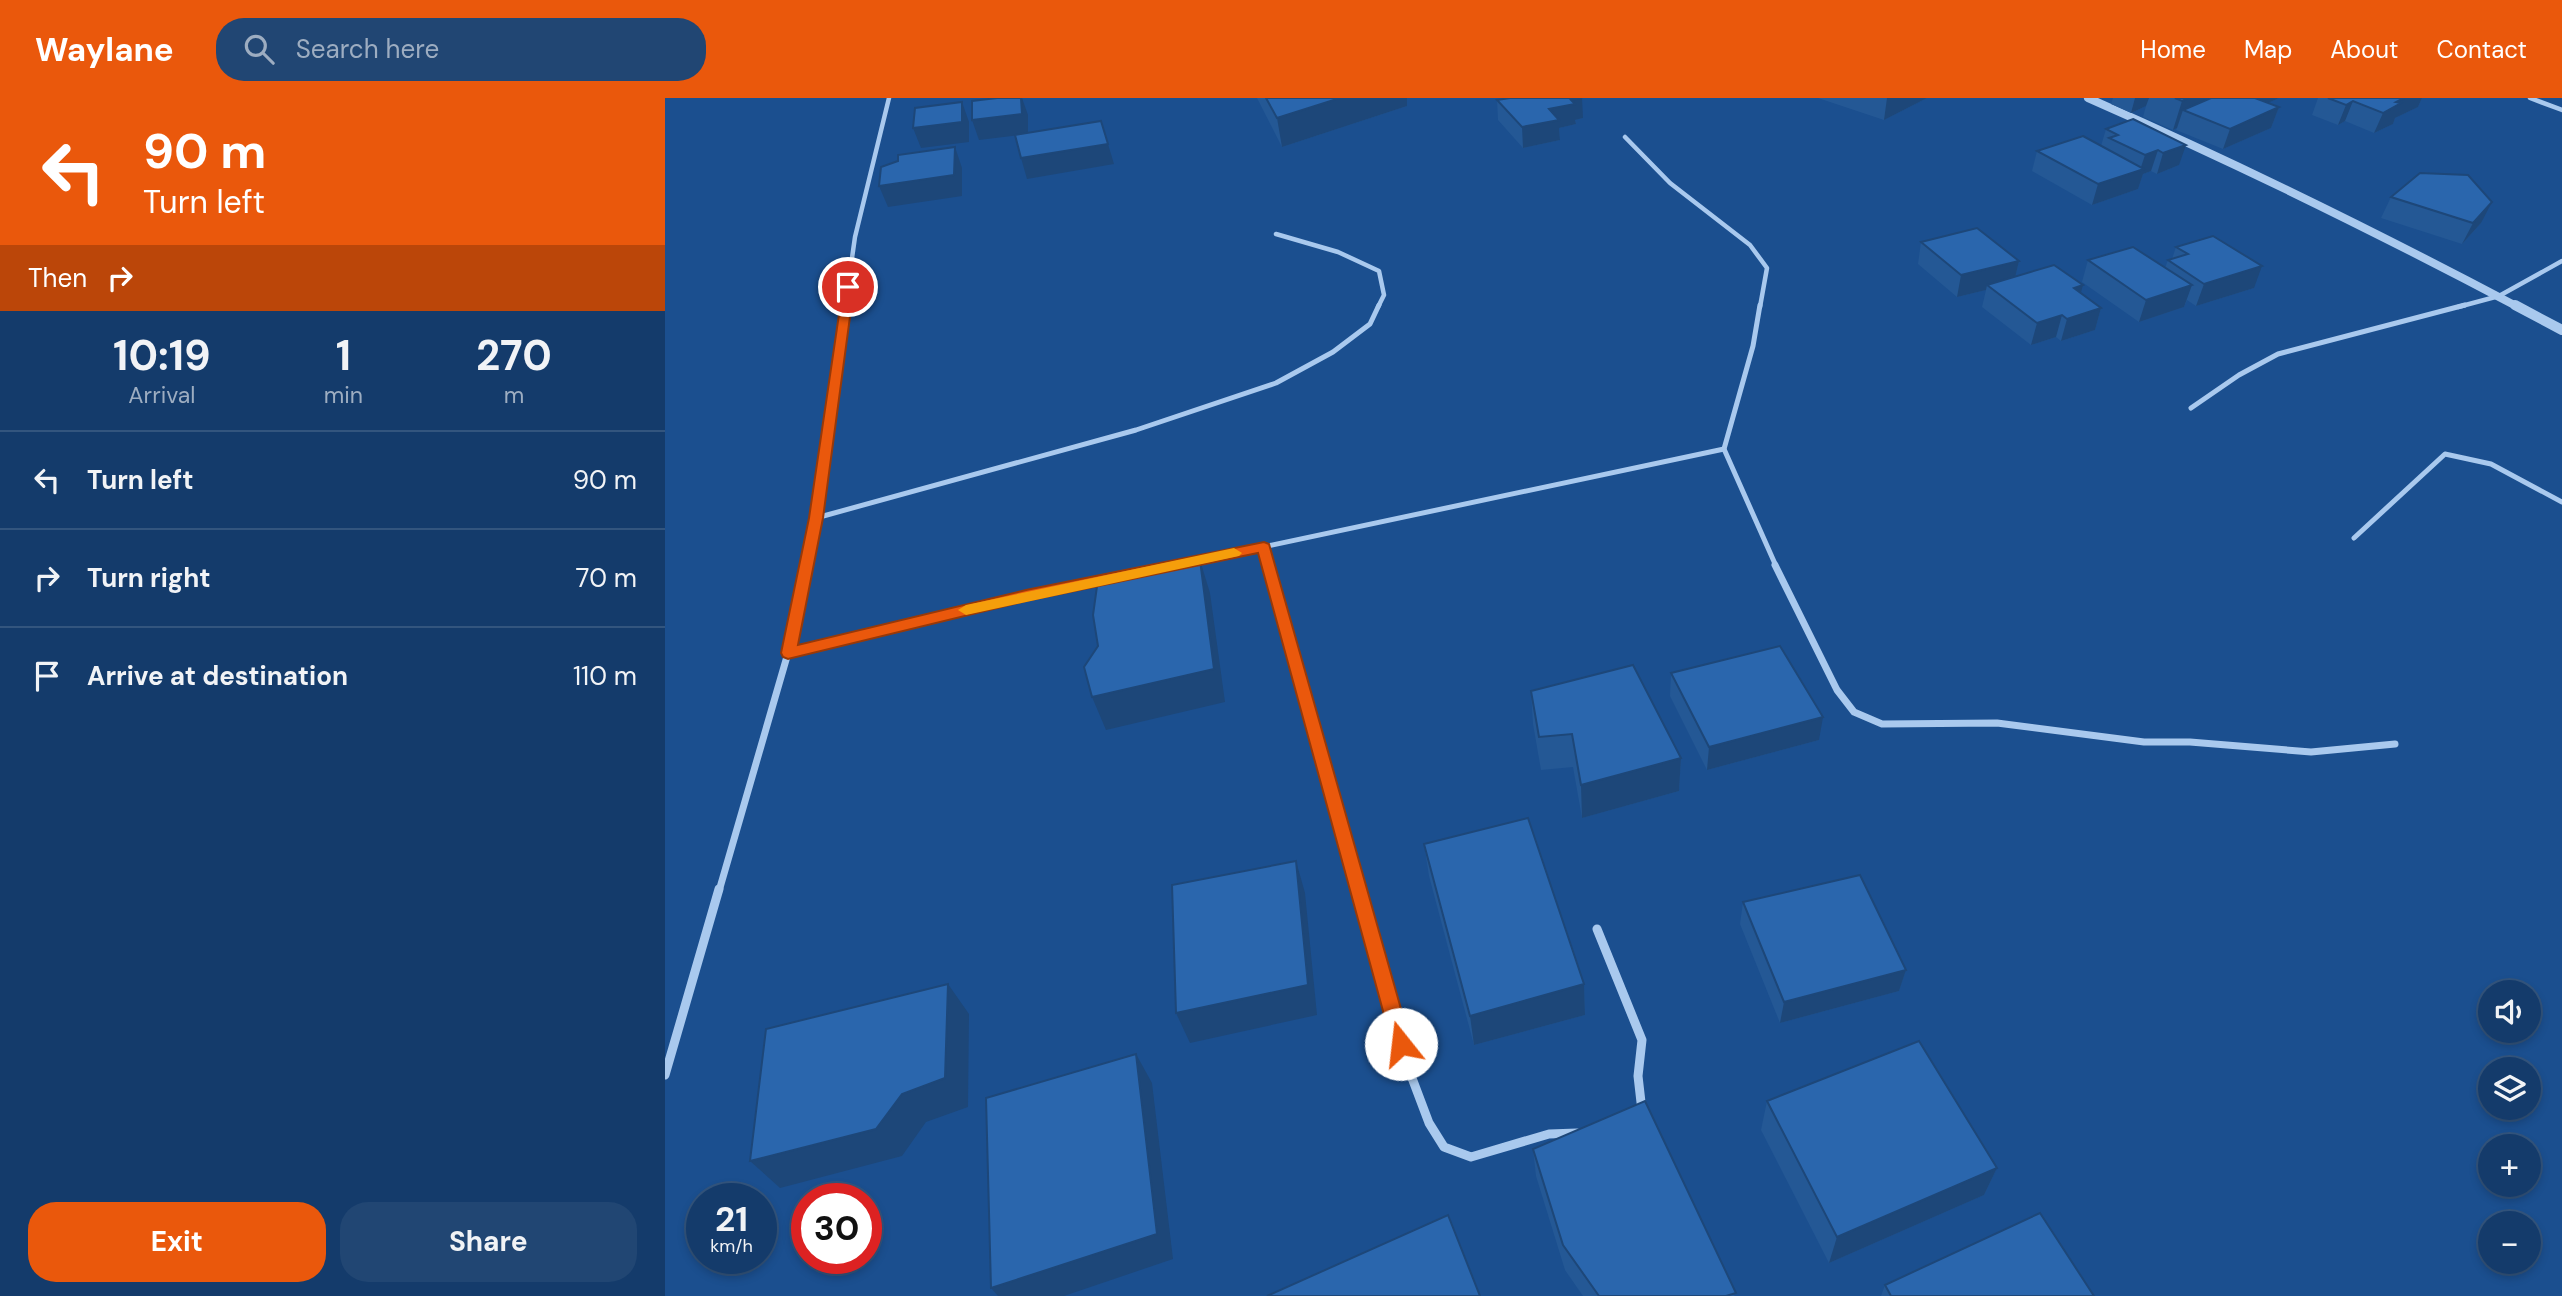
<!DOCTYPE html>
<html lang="en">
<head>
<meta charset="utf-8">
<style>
	:root { --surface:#143b6b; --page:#214673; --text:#f1f3f6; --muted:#9dadc1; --line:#33557e; --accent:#ea580c }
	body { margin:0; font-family:"DM Sans",sans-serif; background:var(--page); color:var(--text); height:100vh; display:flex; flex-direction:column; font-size:26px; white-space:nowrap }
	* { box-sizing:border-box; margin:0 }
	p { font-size:23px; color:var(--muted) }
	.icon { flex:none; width:38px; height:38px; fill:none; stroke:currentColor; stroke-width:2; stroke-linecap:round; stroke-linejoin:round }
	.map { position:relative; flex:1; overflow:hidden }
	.details { display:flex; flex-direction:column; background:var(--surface); width:665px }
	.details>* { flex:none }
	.top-card { background:#ea580c; color:#fff; overflow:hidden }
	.controls { position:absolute; left:1813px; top:882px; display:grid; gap:14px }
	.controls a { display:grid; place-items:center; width:63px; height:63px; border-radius:50%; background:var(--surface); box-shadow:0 4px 10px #0003,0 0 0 2px var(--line); font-size:35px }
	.speed { position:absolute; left:21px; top:1085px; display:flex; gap:14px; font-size:35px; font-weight:700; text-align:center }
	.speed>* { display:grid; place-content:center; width:91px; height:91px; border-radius:50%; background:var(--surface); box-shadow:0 4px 10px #0003,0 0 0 2px var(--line); line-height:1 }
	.speed small { font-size:18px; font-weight:400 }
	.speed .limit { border:10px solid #d22; background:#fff; color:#111 }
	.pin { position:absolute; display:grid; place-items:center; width:60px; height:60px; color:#fff; margin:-30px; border:4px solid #fff; border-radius:50%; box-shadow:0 2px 7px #0007 }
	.me { position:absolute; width:77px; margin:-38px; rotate:344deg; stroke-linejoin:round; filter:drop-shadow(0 0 5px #0008) }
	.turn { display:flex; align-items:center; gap:24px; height:147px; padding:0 28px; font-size:32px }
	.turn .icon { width:91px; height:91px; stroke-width:2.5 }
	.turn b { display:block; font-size:49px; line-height:60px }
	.then { display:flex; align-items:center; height:66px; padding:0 28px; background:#0003; gap:14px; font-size:26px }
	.eta { display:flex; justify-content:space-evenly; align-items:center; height:119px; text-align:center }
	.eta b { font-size:42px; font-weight:700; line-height:49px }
	.primary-button { display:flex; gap:14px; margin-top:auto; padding:14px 28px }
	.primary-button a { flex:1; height:80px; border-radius:28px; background:var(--accent); color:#fff; font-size:28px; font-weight:700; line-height:80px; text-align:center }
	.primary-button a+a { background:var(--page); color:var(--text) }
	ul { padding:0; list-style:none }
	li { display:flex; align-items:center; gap:21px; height:98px; padding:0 28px; border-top:2px solid var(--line) }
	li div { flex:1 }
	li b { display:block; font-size:26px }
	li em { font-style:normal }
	header { display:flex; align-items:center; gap:42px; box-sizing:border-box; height:98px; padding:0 35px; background:var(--accent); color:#fff }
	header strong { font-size:33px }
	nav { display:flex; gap:38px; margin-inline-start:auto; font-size:24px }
	.search { width:490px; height:63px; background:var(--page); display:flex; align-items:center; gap:18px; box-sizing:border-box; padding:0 24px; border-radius:28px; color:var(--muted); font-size:26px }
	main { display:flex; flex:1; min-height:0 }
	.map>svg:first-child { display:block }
</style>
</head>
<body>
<header>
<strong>Waylane</strong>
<div class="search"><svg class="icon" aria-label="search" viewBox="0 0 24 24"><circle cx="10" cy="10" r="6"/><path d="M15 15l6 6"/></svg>Search here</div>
<nav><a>Home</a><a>Map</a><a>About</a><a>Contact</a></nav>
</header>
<main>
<section class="details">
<div class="top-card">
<div class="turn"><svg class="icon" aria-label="left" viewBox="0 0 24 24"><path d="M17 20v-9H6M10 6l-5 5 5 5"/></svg><div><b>90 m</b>Turn left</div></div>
<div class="then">Then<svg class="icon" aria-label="right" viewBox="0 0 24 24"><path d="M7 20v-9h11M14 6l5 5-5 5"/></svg></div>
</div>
<div class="eta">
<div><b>10:19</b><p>Arrival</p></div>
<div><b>1</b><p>min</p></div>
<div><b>270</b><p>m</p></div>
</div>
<ul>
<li><svg class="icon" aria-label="left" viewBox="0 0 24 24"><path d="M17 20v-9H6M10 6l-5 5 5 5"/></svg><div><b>Turn left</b></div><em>90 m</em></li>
<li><svg class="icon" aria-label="right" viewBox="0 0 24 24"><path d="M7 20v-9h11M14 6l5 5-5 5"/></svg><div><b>Turn right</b></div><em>70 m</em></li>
<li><svg class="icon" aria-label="arrive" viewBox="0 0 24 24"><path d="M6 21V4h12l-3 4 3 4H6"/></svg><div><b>Arrive at destination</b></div><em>110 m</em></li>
</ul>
<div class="primary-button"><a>Exit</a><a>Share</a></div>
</section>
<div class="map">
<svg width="1897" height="1198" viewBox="0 0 1897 1198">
	<rect width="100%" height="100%" fill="#1b4f8f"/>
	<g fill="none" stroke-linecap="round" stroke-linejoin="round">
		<!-- minor-far3 -->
		<g stroke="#a9c9ee" stroke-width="4.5">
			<path d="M1865,0l32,12"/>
			<path d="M960,39l45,46 80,62 17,23 -7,39"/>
			<path d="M611,136l62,18 41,19 5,24 -6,12"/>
			<path d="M180,209l10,-70 34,-139"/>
			<path d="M1793,209l41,-11 63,-35"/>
		</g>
		<!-- minor-far2 -->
		<g stroke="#a9c9ee" stroke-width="5">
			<path d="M1095,207l-7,41 -29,103 52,117"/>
			<path d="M1526,310l48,-33 39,-21 187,-49"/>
			<path d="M151,420l320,-88 140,-47 57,-31 37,-28 9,-19"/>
			<path d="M1689,440l91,-84 46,10 71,38"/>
			<path d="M599,449l5,19"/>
			<path d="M527,464l532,-113"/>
			<path d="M141,468l10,-48 30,-213"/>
		</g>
		<!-- minor-far1 -->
		<g stroke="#a9c9ee" stroke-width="7">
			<path d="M604,467l90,326"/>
			<path d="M1110,467l62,125 17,22 28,12 115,-1 147,19h46l121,10 84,-8"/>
			<path d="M123,555l238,-58 79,-16"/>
			<path d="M54,793l69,-238 18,-88"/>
		</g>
		<!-- minor -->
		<g stroke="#a9c9ee" stroke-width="9">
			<path d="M694,791l50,181 20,53 15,24 27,10 78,-23 28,-1"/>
			<path d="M932,831l45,111 -4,36 4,35"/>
			<path d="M0,977l54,-186"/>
		</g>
		<!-- tertiary-far1 -->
		<path stroke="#a9c9ee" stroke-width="8" d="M1423,0c146,64 288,134 430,209"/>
		<!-- tertiary -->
		<path stroke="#a9c9ee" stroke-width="10" d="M1850,207l47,25"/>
	</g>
	<!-- wall -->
	<g fill="#245895">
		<path d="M592,0h150v8l-125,41z"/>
		<path d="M1153,0h109l-43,22z"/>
		<path d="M1448,0h166l-11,5 11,4 -8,21 -48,21 -47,-19 1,-2 -4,2 -30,-13 3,-11 -15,7 -20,-9z"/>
		<path d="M1653,0h104l-4,9 -23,11 -2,6 -19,9 -29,-12 -7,4 -26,-10z"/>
		<path d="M832,2l86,18 -8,2 1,4 -17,4 1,12 -37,8 -25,-28z"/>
		<path d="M1468,21l46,46 -22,9 -6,-3 -8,3 -5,15 -46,16 -60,-34 5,-20 64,-5 5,-17z"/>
		<path d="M1726,99l90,26 -19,21 -81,-26z"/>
		<path d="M1256,144l98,19 -4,16 66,16 20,15 -6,22 -34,11 -5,-4 -25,8 -49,-38 4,-17 -29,7 -39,-33z"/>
		<path d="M1511,149l78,41 -58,18 -9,-6 -3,7 -45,15 -57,-40 6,-22 77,8 3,-8 4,-1z"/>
		<path d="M1006,575l148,67 -112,30 -37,-74z"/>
		<path d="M866,593l150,67 -2,33 -97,27 -9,-51 -32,3 -8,-46z"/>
		<path d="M759,746l160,140 1,31 -111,30 -45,-169z"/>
		<path d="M1078,804l163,68 -7,21 -119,32 -40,-99z"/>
		<path d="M1102,1003l230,67 -13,27 -155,68 -68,-133z"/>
		<path d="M868,1051l202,147h-152l-18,-26 -29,-94z"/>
		<path d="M1220,1187l209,11h-213z"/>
	</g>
	<!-- shaded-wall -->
	<g fill="#1d4779">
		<path d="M357,0l6,17v19l-49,6 -7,-20z"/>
		<path d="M675,0h67v8l-125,41 -5,-29z"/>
		<path d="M917,0l1,20 -8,2 1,4 -17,4 1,12 -37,8 -1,-21 27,-18 22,-9z"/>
		<path d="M1222,0h40l-43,22z"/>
		<path d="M1470,0h14l-3,8 -15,7z"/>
		<path d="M1523,0h41l-46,12 -6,18 -4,2 9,-29z"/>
		<path d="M1586,0h28l-33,15z"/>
		<path d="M1739,0h18l-4,9 -23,11 -2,6 -19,9 9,-20 13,-11z"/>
		<path d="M1688,3l-8,20 -7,4 8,-20z"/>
		<path d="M297,4l7,20v20l-48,6 -8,-20z"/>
		<path d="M1614,9l-8,21 -48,21 7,-20z"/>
		<path d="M443,46l6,20 -87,15 -6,-21z"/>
		<path d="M1521,47l-7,20 -22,9 6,-21z"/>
		<path d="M290,49l7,21v28l-74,11 -9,-21z"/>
		<path d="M1493,52l-7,21 -8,3 -5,15 -46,16 6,-21 42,-14 5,-15z"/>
		<path d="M1827,104l-11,21 -19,21 11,-21z"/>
		<path d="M1354,163l-5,21 -27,3 -1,5 -29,7 4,-22z"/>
		<path d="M1597,168l-8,22 -58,18 8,-22z"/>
		<path d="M1418,187l-6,22 -3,-19z"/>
		<path d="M1527,187l-8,22 -45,15 7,-22z"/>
		<path d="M1436,210l-6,22 -34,11 6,-22z"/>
		<path d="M1397,217l-6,22 -25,8 6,-22z"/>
		<path d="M535,462l10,33 15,109 -119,28 -14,-33z"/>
		<path d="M1158,619l-4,23 -112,30 2,-23z"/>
		<path d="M1016,660l-2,33 -97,27 -1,-33z"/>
		<path d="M631,763l9,32 12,122 -127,28 -14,-30z"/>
		<path d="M1241,872l-7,21 -119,32 4,-21z"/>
		<path d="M283,886l21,30 -1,93 -42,15 -24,34 -122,32 -30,-27z"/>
		<path d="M919,886l1,31 -111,30 -4,-29z"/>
		<path d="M471,956l16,29 21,176 -109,37h-66l-7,-8z"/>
		<path d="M1332,1070l-13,27 -155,68 8,-26z"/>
	</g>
	<!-- building -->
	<g fill="#2a66ad" stroke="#1d4779" stroke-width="2">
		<path d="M332,0h24l1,16 -50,6v-19z"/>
		<path d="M601,0h74l-63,20z"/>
		<path d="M845,0h72l-11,2 4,4 -26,5 10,11 -37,7 -25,-27z"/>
		<path d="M1510,0h13l-6,3z"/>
		<path d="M1546,0h44l24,9 -49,22 -47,-19z"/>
		<path d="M1663,0h76l-8,4 5,1 -18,10 -30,-12 -7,4z"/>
		<path d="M297,4v20l-49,6 2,-20z"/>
		<path d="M1468,21l53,26 -23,8 -5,-3 -13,5 -36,-17 9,-3 -12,-6z"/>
		<path d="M436,23l7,23 -87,14 -6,-23z"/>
		<path d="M1418,38l61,33 -46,15 -61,-33z"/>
		<path d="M290,49l-1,28 -75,11 2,-19 17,-6v-6z"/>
		<path d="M1755,75l48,2 24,27 -19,21 -82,-26z"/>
		<path d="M1312,130l42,33 -58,14 -40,-33z"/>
		<path d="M1548,138l49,30 -58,18 -36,-24 20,-6 -12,-7z"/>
		<path d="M1468,149l59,38 -46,15 -58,-40z"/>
		<path d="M1389,167l29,20 -9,3 27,20 -34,11 -5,-4 -25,8 -50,-38z"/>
		<path d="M535,462l14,109 -122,28 -8,-30 14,-21 -5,-31 5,-36z"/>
		<path d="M1115,548l43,71 -114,30 -38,-74z"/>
		<path d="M968,567l48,93 -100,27 -9,-51 -33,3 -8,-46z"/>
		<path d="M863,720l56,166 -114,32 -46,-172z"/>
		<path d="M631,763l12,124 -132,28 -4,-128z"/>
		<path d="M1195,777l46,95 -122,32 -41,-100z"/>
		<path d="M283,886l-3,94 -43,16 -26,35 -126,32 16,-132z"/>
		<path d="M1254,943l78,127 -160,69 -70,-136z"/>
		<path d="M471,956l21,180 -166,54 -5,-190z"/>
		<path d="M980,1003l91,192 -10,3h-127l-36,-51 -30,-96z"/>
		<path d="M1375,1115l54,83h-203l-6,-11z"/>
		<path d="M783,1117l32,81h-213z"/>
	</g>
	<!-- route -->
	<path fill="#ea580c" stroke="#983908" stroke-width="2" d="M183,186l6,3 -31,231 -25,127 228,-55 238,-48 5,2 142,500 -3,6 -7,3 -7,-3 -2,-6 -134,-491 -232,48 -238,58 -5,-2 -2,-4 28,-135 34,-231z"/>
	<!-- slow -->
	<path fill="#f59e0b" d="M569,450l8,5 -3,3 -273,59 -8,-5 8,-5z"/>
</svg>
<div class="controls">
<a><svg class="icon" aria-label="sound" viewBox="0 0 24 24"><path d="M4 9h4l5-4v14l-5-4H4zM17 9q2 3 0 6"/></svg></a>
<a><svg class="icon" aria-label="layers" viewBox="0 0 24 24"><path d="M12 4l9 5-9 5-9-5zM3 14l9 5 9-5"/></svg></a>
<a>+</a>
<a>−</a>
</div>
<div class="speed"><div>21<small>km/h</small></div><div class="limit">30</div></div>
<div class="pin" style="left:183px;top:189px;background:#d93025"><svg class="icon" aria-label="arrive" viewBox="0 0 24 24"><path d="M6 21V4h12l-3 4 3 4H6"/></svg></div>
<svg class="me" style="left:736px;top:946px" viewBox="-20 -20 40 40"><circle r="19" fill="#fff"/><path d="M0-13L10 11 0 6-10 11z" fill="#ea580c"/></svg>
</div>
</main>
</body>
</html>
